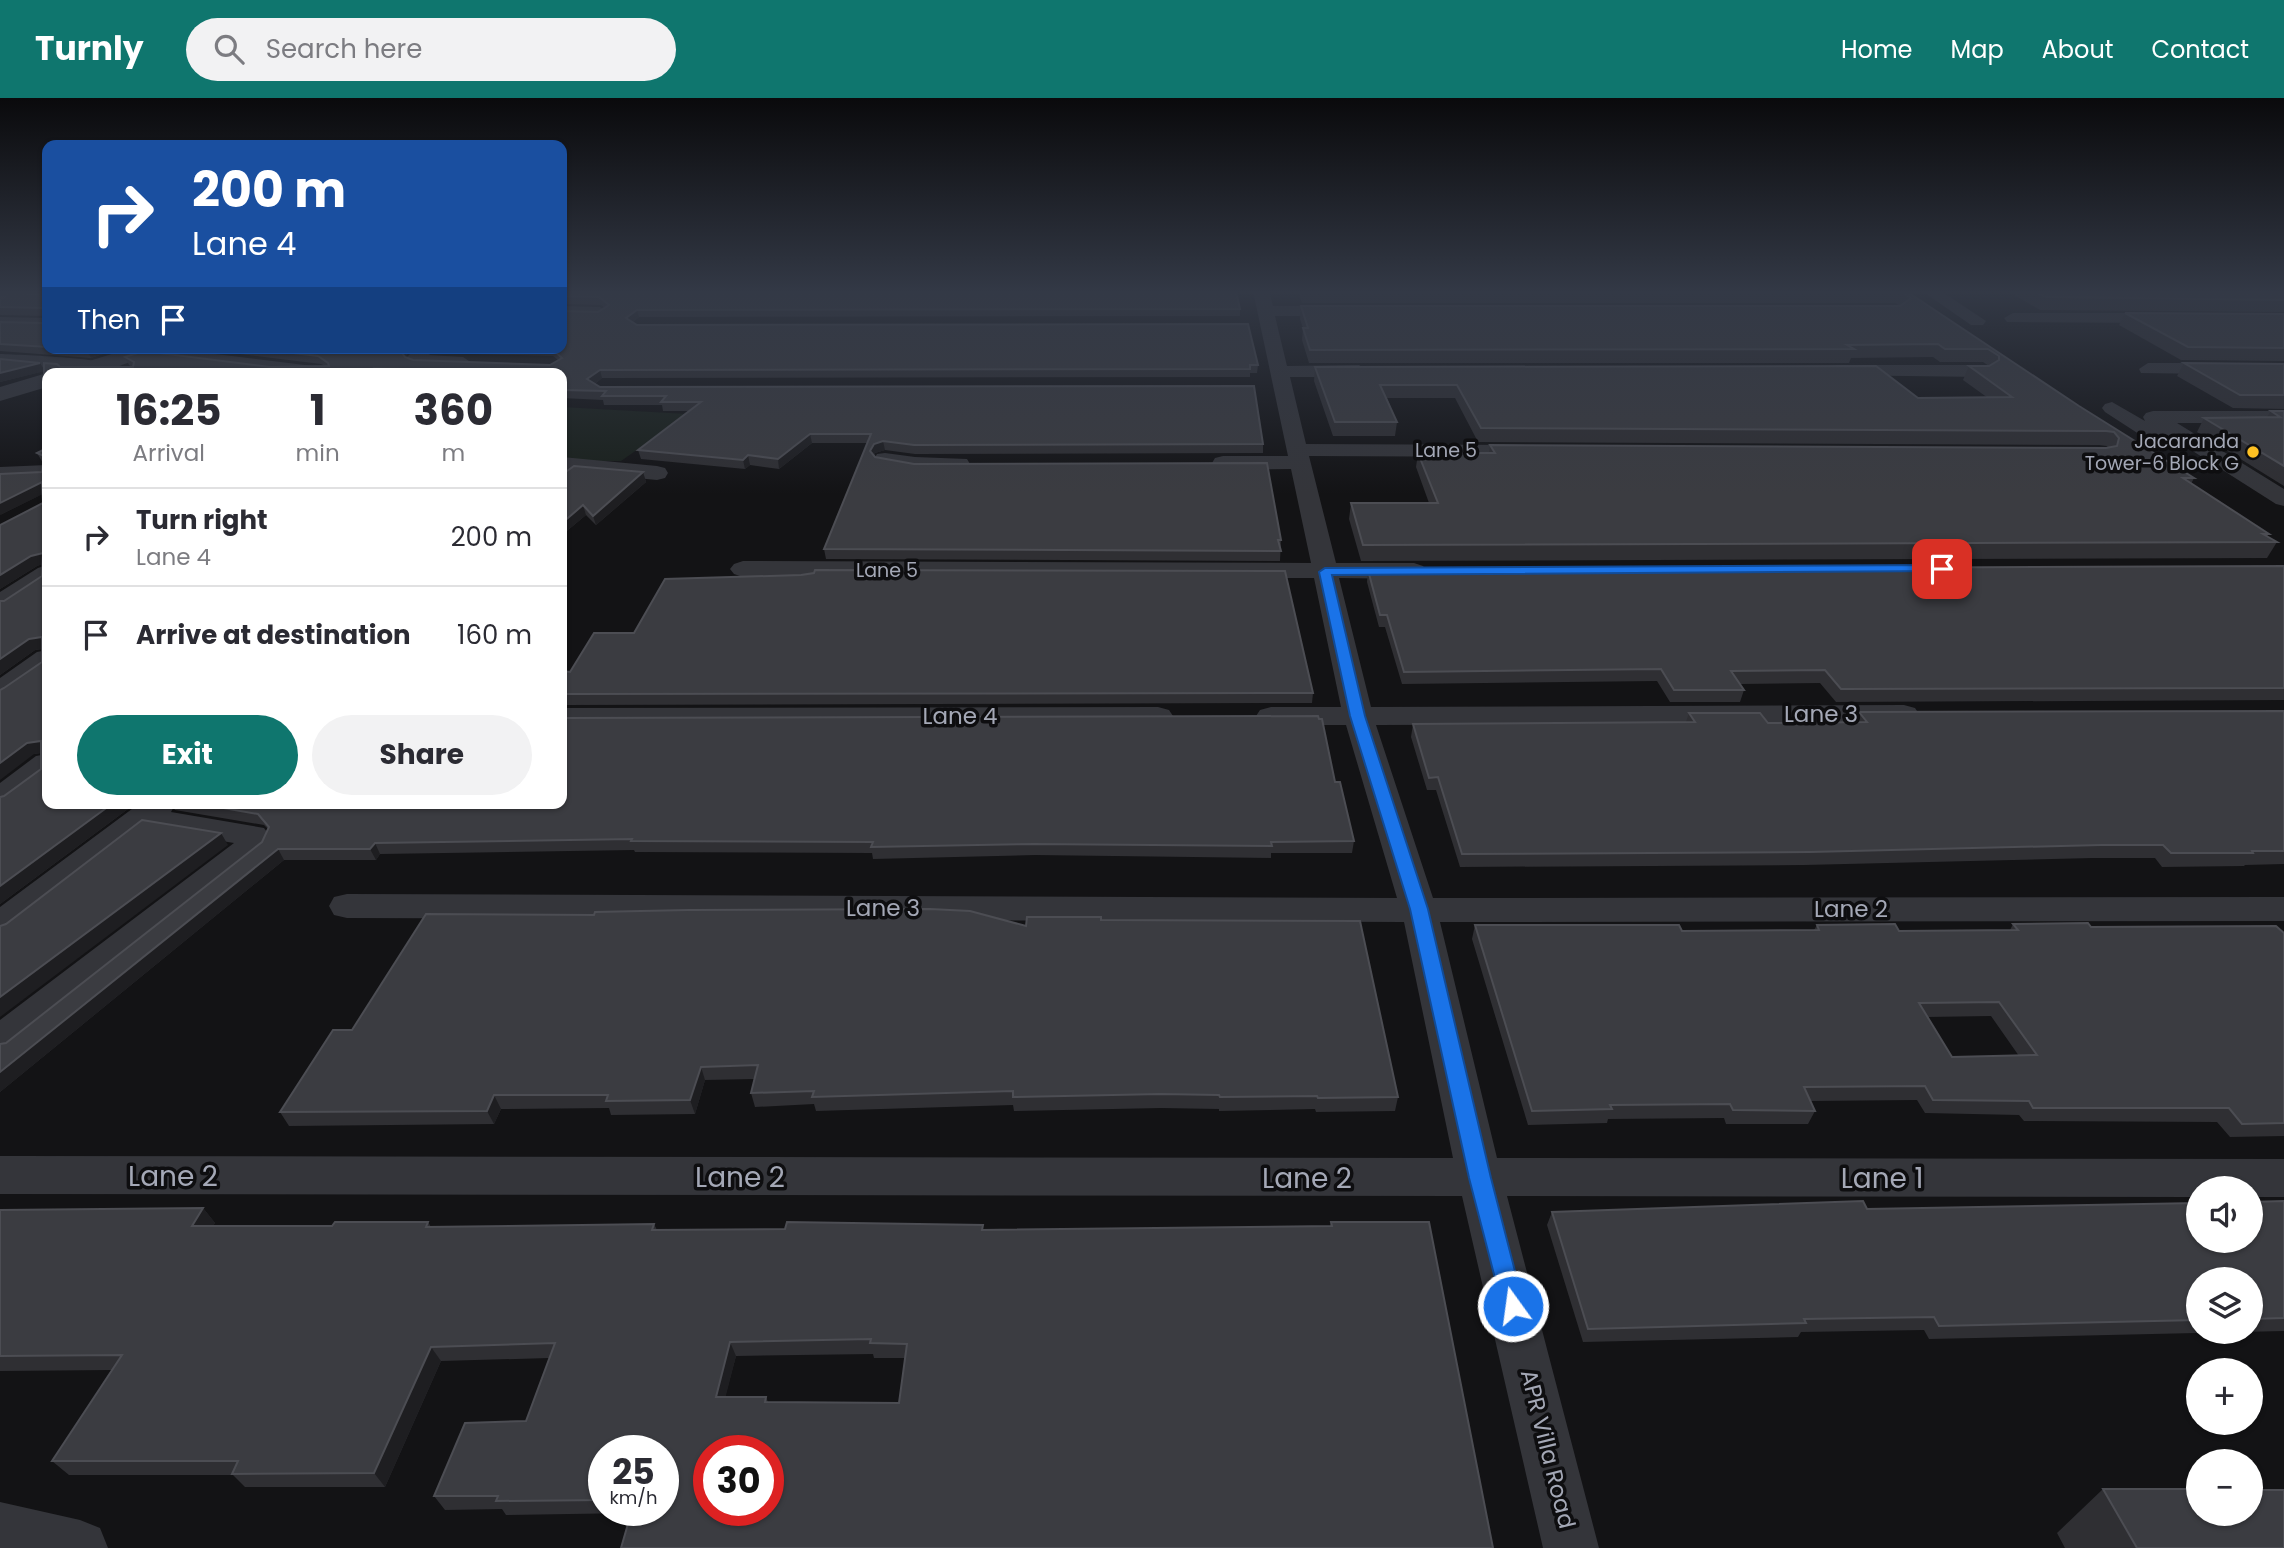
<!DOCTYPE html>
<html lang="en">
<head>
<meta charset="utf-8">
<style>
	:root { --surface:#fff; --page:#f2f2f3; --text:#2b2b33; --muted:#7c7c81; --line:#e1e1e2; --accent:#0f766e }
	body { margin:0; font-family:Poppins,sans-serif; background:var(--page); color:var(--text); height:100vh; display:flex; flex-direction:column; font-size:26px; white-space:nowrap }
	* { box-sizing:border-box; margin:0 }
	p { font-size:23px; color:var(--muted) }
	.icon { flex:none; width:38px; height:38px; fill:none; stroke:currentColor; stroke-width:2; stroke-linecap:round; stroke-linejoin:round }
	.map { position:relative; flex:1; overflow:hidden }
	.side { position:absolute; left:42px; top:270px; width:525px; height:441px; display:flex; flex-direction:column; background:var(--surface); border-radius:14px; box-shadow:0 2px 5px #0004 }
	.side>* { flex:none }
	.banner { position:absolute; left:42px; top:42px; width:525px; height:214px; border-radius:14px; box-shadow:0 2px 5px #0004; background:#1a4fa0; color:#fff; overflow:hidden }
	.tools { position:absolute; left:2186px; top:1078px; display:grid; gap:14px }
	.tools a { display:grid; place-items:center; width:77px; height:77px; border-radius:50%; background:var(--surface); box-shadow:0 2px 5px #0004; font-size:35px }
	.speed { position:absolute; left:588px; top:1337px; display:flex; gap:14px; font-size:35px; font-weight:700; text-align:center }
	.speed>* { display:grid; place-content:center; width:91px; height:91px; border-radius:50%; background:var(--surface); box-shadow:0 2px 5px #0004; line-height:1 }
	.speed small { font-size:18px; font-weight:400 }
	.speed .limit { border:10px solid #d22; background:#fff; color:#111 }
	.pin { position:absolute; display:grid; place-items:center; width:60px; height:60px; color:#fff; margin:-30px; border-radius:14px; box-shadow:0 4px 10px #0006 }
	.me { position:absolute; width:77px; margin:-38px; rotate:346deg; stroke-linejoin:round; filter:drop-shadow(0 0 5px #0008) }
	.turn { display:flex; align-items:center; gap:24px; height:147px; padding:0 35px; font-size:32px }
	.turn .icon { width:91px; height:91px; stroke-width:2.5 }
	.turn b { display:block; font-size:49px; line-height:60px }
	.then { display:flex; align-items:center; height:66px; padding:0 35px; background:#0003; gap:14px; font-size:26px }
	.eta { display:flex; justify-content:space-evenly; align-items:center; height:119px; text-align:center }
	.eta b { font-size:42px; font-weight:700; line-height:49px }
	.button { display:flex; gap:14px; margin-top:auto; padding:14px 35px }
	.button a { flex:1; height:80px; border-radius:42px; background:var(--accent); color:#fff; font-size:28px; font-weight:700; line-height:80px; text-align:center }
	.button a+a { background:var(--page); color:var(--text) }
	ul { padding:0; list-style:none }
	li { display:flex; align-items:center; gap:21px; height:98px; padding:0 35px; border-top:2px solid var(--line) }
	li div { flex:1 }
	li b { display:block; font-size:26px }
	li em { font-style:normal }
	header { display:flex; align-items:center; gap:42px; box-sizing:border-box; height:98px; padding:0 35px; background:var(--accent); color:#fff }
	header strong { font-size:33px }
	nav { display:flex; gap:38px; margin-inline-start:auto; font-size:24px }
	.search { width:490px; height:63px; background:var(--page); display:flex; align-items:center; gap:18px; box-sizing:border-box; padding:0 24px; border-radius:38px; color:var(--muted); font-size:26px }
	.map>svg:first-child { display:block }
</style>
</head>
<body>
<header>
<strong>Turnly</strong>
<div class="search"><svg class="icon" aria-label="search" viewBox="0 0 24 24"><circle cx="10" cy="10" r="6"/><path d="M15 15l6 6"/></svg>Search here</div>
<nav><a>Home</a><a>Map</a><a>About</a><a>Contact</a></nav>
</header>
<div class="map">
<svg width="2284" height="1450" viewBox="0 0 2284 1450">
	<rect width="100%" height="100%" fill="#131315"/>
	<!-- green -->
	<path fill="#19201b" d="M562,309l126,7 -67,47h-59z"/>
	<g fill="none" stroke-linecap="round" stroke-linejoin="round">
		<!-- minor -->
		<g fill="#34353a" fill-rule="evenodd">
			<path d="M1253,193h16l4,15h74l8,5 -8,5h-72l12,50 72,-1 9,6 -9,6h-69l16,67 227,1 8,1 3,5 -3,5 -8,1 -224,-1 27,107h78l9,3 4,5 -4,5 -9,3 -75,-1 32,129 533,-2 11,3 4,6 -4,6 -11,3 -528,2 57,173 851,-1v24l-844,1 57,236 787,1v38h-34v-9h-52v9l-691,-1 92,352h-56l-81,-352 -1462,-2v-38l1453,2 -49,-236 -1057,-4 -13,-3 -5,-9 5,-9 13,-3 1050,4 -51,-173h-75l-11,-3 -4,-6 4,-6 11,-3h70l-27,-129 -571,-1 -9,-3 -4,-5 4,-5 9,-3 568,2 -20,-94 -68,1 -8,-2 -3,-5 3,-5 8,-2h65z"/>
			<path d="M1922,193h19l45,30 -3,4h-12z"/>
			<path d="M562,208l38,1 8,5 -8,5 -38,-1z"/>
			<path d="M2013,215h155l9,5 -9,5 -161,-1 -3,-4z"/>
			<path d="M0,219l47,1v10l-47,-1z"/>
			<path d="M138,250h29l154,19 9,6h-56l-129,-17 -6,-1 -3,-4z"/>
			<path d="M416,250h20l-7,7 34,2 9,6 -9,6 -53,-5 -4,-6z"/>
			<path d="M0,256c24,1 124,4 137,19h-43l-94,-9z"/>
			<path d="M2148,265h136v12l-143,-2 -2,-4z"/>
			<path d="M1837,267h146l9,6 -9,6 -153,-2 -2,-4 2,-4z"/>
			<path d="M2112,304l33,19 -2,-4 3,-4 7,-2h131v12h-107l107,66v17l-8,-2 -99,-63 3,4 -4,4h-14l-57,-37 -3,-4 3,-4z"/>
			<path d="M885,355l30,4 52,2 3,5 -3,5c-28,6 -62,1 -90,-5l-3,-5 3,-5z"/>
			<path d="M562,359l95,9 8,2 3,5 -3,5 -8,2 -95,-9z"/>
			<path d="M47,367v14l-47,2v-14z"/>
			<path d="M47,467v19l-38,25 -9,2v-19l38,-24z"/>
			<path d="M47,552v21l-37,26 -10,3v-22l37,-26z"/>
			<path d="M1158,609l11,3 4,6 -4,6 -11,3 -596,1v-18z"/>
			<path d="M47,656v24l-36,27 -11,3v-25l36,-27z"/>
			<path d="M140,705h36l-5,9 93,16 9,12 -6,12 -253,201 -14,4v-37l234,-177 -85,-14 -136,105 -13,4v-31z"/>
			<path d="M0,1404l80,18 20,8 8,20h-108z"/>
		</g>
		<!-- tertiary -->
		<g fill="#34353a" fill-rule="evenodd">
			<path d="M131,250h32l-3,4 -62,21h-34l3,-5z"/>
			<path d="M47,275v14l-47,14v-14z"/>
		</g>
	</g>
	<!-- wall -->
	<g fill="#2f2f33" fill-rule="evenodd">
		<path d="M47,193v57h74l-30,10 -91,-7v-29l43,1 3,-3 -1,-4 -45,-1v-21l27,-1 18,3z"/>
		<path d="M562,193l678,18v7l-601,1 -6,5 4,3 621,40 -1,8h-7v4l-648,1 -7,6 5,3 663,57v9l-348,1 -30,-4 -10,3 -1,2 1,2 406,83 -1,21 -454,-2 -2,-10 44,-106h-56l-33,26 -29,-4 -5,4 -104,-10 -3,-9 52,-39h-27l-1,-6h-58l-1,-5 -41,-2v-25h-515v14l-3,-6v-10l-44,11v-23l40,4 4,7 16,-3h72l-3,-2 -4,-8 145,10 55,-1 -4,-2 -131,-16h223l-8,9 8,3 137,5 8,-5 -5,-4 -117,-3 -2,-5h128l36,-36 7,-4 -4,-3 -39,-1z"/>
		<path d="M1298,193h623l-1,1 -12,1 171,113 115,72 -3,6 78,50 -2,3 10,5 -10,16 -906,3 -12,-42 2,-16h78l-13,-36 2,-14h71l1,-8 618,3 -1,-2 -8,-1 -621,-3 -23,-44h-68l10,24 -2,14h-62l-19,-55 1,-14 603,31h70l-25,-18 6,-14h20l-6,-4h-43l-7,-5 -82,1 -2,5h-540l-7,-23 1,-12 -3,-9 1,-13h599l-4,-3h-594z"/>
		<path d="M1945,193h339v21l-244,-2 -31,-18h-61z"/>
		<path d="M2125,215l159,1v47l-103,-1 -62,-35z"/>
		<path d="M2184,265l100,1v45l-51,-1 -56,-32z"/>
		<path d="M2271,313h13v75l-87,-54 7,-14 63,-1z"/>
		<path d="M47,350v355h89l-136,101 4,-108 37,-27v-16l-7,1 -30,-66 38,-26v-13l-7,1 -35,25v-74h4l38,-25v-12l-5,2 -37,23v-64l43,-22 -1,-9 -42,21 42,-43 1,-9 -6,-10z"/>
		<path d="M562,373l81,1 3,10 -50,43 -10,-10 -24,20z"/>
		<path d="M2284,468v134l-448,2 -16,-19 -80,1 4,6 -4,12h-70l-13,-21 -255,3 -17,-57h-6l-12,-45 1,-12z"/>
		<path d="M562,573l751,22 -1,10 -750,2z"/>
		<path d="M2284,613v153l-39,1 -1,1 -82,1 -7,-9h-62l-289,7 -344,2 -24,-77h-9l-16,-53 2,-13 273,-2 3,-9 79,10 87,-1 4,-10z"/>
		<path d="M1335,684l19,59 -2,12h-81v5l-236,-3 -162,4 -1,-6 -237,-1 -1,-2 -254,4 -4,6h-92l-284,232v-48l6,-1 256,-201 6,-13 -4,-4 -89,-15 -4,-7h391z"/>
		<path d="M1101,822l297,177 -3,14 -79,1 -1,-3 -96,2v-2l-58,-1 -147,3 -1,-6 -197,6 -2,-7 -59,3 -4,-14 3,-14 -49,1 -10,34 -84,1 -2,-7 -108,1 -7,15 -205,2 -9,-14 72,-82 674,-104z"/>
		<path d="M2013,826l271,9v203l-54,1 -13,-15 -193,-1 -5,-6 -94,-2 -8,-13 -107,1 5,10 -7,13h-82l-2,-6 -116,1 -1,4 -79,2 -56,-186 3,-14 207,6 132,-1 3,-5 82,6 111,-1zM1991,918l28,40 -67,1 -25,-40z"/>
		<path d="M2284,1103v130l-355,8 -5,-9 -123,2 -3,5 -215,5 -36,-117 5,-13 315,-3zM2198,1181h52v53h-52z"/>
		<path d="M203,1110l12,15 -2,3h119l3,-4h93l3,5 223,-3 3,6 128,-1 2,-7 196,3v5l347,-4 1,-4h98l64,326h-872l11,-35 -126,2 -4,-6 -57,1 -11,-14 31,-73 61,-2 23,-63 -108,3 -56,126h-140l-12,-12h-164l-17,-14 60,-91 -112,1v-161zM873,1256l1,4h31l-6,45 -131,-1 -2,-5h-41l11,-41zM604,1353h59v59h-59zM709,1353h59v59h-59z"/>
		<path d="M2103,1391l181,59h-219l-8,-15z"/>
	</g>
	<!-- shaded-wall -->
	<g fill="#1e1e21">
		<path d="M637,212l2,7 -11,9 -2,-8z"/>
		<path d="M91,250h30l-30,10 -4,-8z"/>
		<path d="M402,250h11l-10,10 -3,-8z"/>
		<path d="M40,265l5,8 -45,11v-9z"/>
		<path d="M600,272l2,8 -12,10 -3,-9z"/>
		<path d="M810,336l2,9 -33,26 -1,-10z"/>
		<path d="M883,343l2,9 -10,3 -3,7 -2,-9 4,-7z"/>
		<path d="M748,357l2,10 -5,4 -2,-9z"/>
		<path d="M643,374l3,10 -50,43 -3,-9z"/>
		<path d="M42,384l5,10 -47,23v-12z"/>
		<path d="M583,407l3,10 -24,20v-12z"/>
		<path d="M43,455l4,10 -10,3 -37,23v-14l31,-19z"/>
		<path d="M42,539l5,11 -12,2 -35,25v-16l29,-20z"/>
		<path d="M41,643l6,11 -13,2 -34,26v-17l27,-20z"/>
		<path d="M113,705h23l-136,101v-18z"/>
		<path d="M221,735l7,12 -228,172v-20z"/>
		<path d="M375,745l5,11 -4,6 -6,-11z"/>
		<path d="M278,751l6,11 -284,232v-20z"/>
		<path d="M701,969l4,13 -10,34 -5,-14z"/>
		<path d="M494,997l7,14 -7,15 -7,-13z"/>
		<path d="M203,1110l12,15 -11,18 -12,-15z"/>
		<path d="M730,1244l6,14 -14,55 -6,-14z"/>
		<path d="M431,1249l10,14 -56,126 -11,-14z"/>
	</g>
	<!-- building -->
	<g fill="#3b3c41" stroke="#4c4d53" stroke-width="2" fill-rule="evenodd">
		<path d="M7,193h16l1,2 21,3v-5h2v56l-47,-3v-22l43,1 3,-3 -1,-12 -45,-1v-8l6,-2h-6v-3z"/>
		<path d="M562,193h674l4,18 -603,1 -11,8 11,7 611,-1 10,41h-8v4l-650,1 -13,9 13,8 654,-1 9,58 -349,1 -31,-4 -9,3 -4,7 5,6 39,7 353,-1 14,77h-3l3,11 -457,-2 47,-115h-61l-32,25 -30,-4 -5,5 -105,-10 63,-48h-40l5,-6h-64l4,-5 -44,-1v-17h-45l-143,-5 -7,5h-320v8h-3v-18l13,1 3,3h73l1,-5 -9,-5 19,-6 126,16 59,-1 -1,-3 -10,-7 -65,-8h149l-2,2 5,7 8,3 137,5 12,-7 -11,-10h11v-37l36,1 11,-7 -10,-8 -37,-1z"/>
		<path d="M1303,193h603l173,115 115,72h-11l86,56h-6l14,8 -914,3 -12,-42h87l-20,-50h77l-5,-8 616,3 11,-2 2,-8 -5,-6 -8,-1 -625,-3 -24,-43h-77l17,37h-62l-20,-55 561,-1 42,32 94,-1 -43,-31h20l10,-6v-4l-11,-7h-43l-7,-5 -91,1 7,4 -544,1 -7,-22h5l-7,-22h599l11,-8 -11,-7z"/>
		<path d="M2034,193h250v9l-238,-3z"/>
		<path d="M2125,215l159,1v34l-96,-1z"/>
		<path d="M0,261l40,4 -40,10z"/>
		<path d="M2184,265l100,1v31h-44z"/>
		<path d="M2271,313h13v55l-80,-48 76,-1z"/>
		<path d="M47,350v355h66l-113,83v-89l4,-1 37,-27v-28l-14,2 -27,20v-73l4,-2 38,-26v-25l-13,2 -29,20v-58h4l38,-25 1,-23 -12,3 -31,19v-50l43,-22 -1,-21 -42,21v-29l42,-2 2,-16 -7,-3z"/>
		<path d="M574,368l69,6 -50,44 -10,-11 -21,18v-52h5z"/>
		<path d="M2284,468v122l-443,1 -16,-19 -94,1 13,19h-70l-13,-21 -257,3 -17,-57h-7l-12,-45z"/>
		<path d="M815,472l470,1 28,122 -751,1v-23l8,1 24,-39h40l31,-54 136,-4 13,-2z"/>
		<path d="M2284,613v140h-32l1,2h-82l-8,-8h-62l-291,7 -348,2 -24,-77 -9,1 -16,-54 282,-2 -6,-9h71l8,10 99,-1 -8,-10z"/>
		<path d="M1318,618l1,3h3l13,63h5l14,59 -83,1 1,4 -238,-2 -163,3 2,-5 -242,-1 1,-2 -257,4 -5,6h-92l-278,223v-28l6,-1 256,-201 7,-15 -11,-13 -63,-11h367v-85z"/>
		<path d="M142,722l79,13 -221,164v-71l6,-2z"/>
		<path d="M930,811l40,2 56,15 1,-9h74v3l259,1 38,176 -80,1 -1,-2 -97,1 -1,-2 -58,-1 -148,3v-6l-201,6 2,-6 -63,2 7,-28 -57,2 -11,33 -84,1 2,-6h-114l-7,16 -207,1 53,-82h19l74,-116 168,1 1,-3 93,-2z"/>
		<path d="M2088,825l3,4 185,-1 8,7v190l-42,1 -13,-16h-196l-4,-7 -96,-1 -8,-14 -121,1 11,24 -82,-1 -3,-6 -120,1 2,4 -80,2 -57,-186h204l3,6 137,-1 -2,-5 78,-1 4,7 119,-1 -5,-6zM1999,904l38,53 -85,2 -33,-54z"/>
		<path d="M1863,1103l4,8 331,-6v38h52v-39l34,-1v117l-34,1v-40h-52v41l-259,6 -5,-9 -130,2 2,4 -218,6 -36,-117z"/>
		<path d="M203,1110l-11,18h140l3,-4h93l-2,5 228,-3 -2,6 133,-1 2,-7 196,3 -1,5 350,-4 -1,-4h98l64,326h-872l11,-38h31v-59h-59v49l-108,1 2,-5h-64l31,-73 61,-2 29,-78 -124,4 -57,126 -142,1 6,-13h-186l70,-106 -122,1v-146zM871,1241l-1,4 37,1 -8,59 -134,-1 1,-5h-50l14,-55zM709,1353h59v59h-59z"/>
		<path d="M2103,1391h95v25h52v-24h34v58h-147z"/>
	</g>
	<!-- sky -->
	<linearGradient id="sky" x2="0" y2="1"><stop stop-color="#0a0a0c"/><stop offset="0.49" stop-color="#333946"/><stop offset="1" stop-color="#333946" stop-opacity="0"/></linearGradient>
	<rect width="2284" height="396" fill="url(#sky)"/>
	<!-- route -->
	<path fill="#1a73e8" stroke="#114b97" stroke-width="2" d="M1942,467l4,1v5l-614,4 33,141 63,193 63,269 33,128 -3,7 -8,3 -9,-3 -35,-135 -59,-269 -60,-193 -31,-144 6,-4z"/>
	<!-- markers -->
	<circle fill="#fec123" stroke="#0e0e10" stroke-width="2.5" cx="2253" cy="354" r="7"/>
	<g text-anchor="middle" stroke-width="7" stroke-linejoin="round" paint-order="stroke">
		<!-- far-poi labels -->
		<g font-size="19" fill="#a4a8b6" stroke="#0e0e10" text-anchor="end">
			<text x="2239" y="350">Jacaranda<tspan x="2239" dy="22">Tower-6 Block G</tspan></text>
		</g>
		<!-- far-street labels -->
		<g font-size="19" fill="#a4a8b6" stroke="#0e0e10">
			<text x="1446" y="359">Lane 5</text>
			<text x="887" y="479">Lane 5</text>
		</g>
		<!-- street labels -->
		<g font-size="23" fill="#a4a8b6" stroke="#0e0e10">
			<text x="1821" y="624">Lane 3</text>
			<text x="960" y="626">Lane 4</text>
			<text x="883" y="818">Lane 3</text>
			<text x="1851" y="819">Lane 2</text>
			<text transform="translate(1548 1351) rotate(76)" y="8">APR Villa Road</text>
		</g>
		<!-- near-street labels -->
		<g font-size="28" fill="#a4a8b6" stroke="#0e0e10">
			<text x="173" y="1088">Lane 2</text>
			<text x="740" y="1089">Lane 2</text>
			<text x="1307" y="1090">Lane 2</text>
			<text x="1882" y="1090">Lane 1</text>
		</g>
	</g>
</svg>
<div class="tools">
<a><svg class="icon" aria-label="sound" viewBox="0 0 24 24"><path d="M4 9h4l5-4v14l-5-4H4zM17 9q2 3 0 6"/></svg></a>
<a><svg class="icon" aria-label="layers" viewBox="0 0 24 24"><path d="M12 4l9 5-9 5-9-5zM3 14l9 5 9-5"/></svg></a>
<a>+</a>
<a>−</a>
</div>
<div class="speed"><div>25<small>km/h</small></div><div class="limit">30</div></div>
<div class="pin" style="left:1942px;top:471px;background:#d93025"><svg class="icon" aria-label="arrive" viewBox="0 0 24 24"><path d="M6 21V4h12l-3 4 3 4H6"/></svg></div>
<svg class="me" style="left:1513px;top:1208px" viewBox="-20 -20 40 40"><circle r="17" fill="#1a73e8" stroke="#fff" stroke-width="3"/><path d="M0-11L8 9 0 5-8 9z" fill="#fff"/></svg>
<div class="banner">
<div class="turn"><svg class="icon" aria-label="right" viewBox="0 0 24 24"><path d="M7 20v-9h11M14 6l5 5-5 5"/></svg><div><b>200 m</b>Lane 4</div></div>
<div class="then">Then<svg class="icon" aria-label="arrive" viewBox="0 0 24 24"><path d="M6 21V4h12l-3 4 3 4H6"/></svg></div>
</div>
<section class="side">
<div class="eta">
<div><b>16:25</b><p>Arrival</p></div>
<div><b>1</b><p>min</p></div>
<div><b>360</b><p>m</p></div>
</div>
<ul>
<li><svg class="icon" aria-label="right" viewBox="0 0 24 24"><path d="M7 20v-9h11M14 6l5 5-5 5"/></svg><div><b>Turn right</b><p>Lane 4</p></div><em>200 m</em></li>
<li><svg class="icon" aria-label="arrive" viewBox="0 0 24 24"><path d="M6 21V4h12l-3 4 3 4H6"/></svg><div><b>Arrive at destination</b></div><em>160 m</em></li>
</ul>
<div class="button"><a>Exit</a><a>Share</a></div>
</section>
</div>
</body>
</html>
